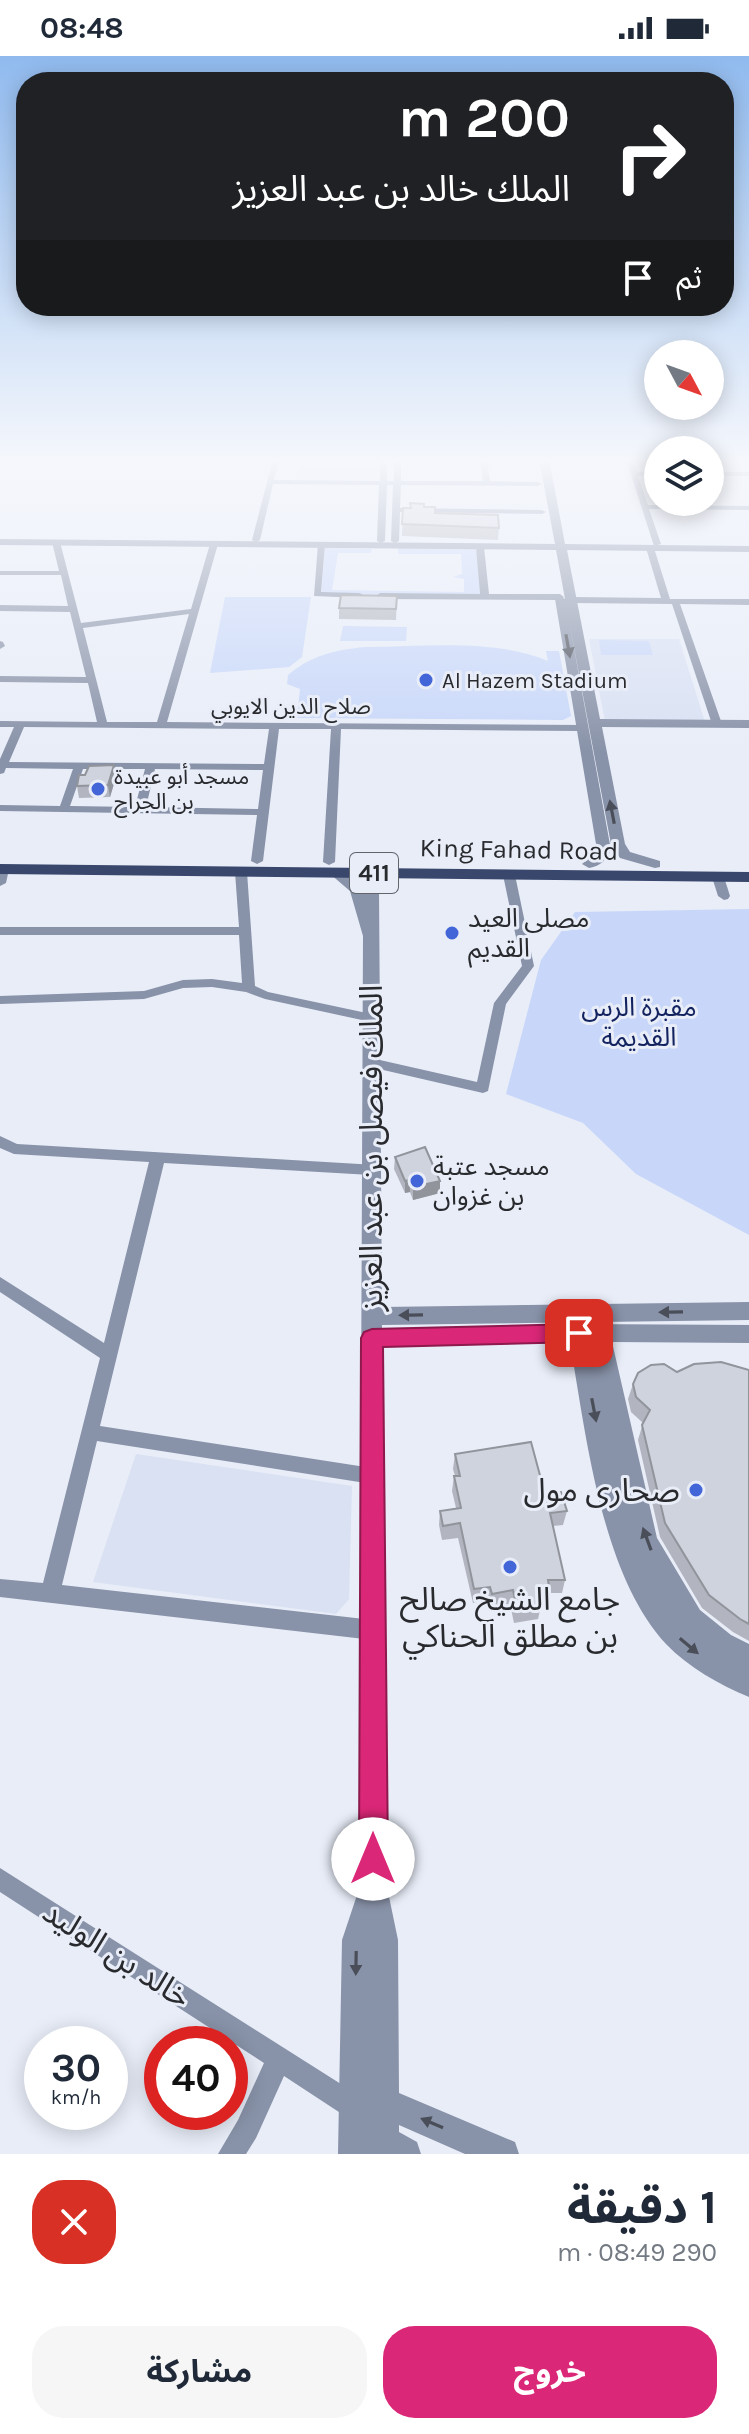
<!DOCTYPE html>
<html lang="ar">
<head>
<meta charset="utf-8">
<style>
	:root { --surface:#fff; --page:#f6f6f7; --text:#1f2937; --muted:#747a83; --accent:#db2777 }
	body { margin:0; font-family:Karla,"Noto Sans Arabic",sans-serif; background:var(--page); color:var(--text); direction:rtl; height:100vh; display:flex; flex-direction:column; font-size:30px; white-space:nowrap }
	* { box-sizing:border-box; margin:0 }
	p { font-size:26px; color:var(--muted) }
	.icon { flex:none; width:44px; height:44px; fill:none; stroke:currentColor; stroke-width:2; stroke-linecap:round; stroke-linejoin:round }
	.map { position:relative; height:2098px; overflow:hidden; direction:ltr }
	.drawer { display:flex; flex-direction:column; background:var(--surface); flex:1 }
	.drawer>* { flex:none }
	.hud { position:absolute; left:16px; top:16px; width:718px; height:244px; border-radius:32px; box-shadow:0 4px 20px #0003; direction:rtl; background:#202124; color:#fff; overflow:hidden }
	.needle { width:52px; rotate:131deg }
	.controls { position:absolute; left:644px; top:284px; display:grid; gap:16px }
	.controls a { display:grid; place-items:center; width:80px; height:80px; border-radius:50%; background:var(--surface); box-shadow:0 4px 20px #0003; font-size:40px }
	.speed { position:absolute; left:24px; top:1970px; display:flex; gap:16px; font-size:40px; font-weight:700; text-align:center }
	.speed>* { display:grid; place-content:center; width:104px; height:104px; border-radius:50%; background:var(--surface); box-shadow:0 4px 20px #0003; line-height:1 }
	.speed small { font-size:20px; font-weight:400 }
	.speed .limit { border:12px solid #d22; background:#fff; color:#111 }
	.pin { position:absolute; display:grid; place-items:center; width:68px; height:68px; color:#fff; margin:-34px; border-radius:16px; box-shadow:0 4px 12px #0006 }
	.me { position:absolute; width:88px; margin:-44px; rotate:0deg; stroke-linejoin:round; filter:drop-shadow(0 0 6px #0008) }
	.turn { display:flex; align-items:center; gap:28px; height:168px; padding:0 32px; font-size:36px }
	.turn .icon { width:104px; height:104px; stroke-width:2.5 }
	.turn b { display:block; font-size:56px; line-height:68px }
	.then { display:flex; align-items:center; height:76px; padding:0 32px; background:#0003; gap:16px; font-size:30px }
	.round { display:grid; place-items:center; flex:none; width:84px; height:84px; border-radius:32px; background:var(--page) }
	.overview { display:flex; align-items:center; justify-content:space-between; height:136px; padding:0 32px }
	h1 { font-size:48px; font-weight:700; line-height:60px }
	.button { display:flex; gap:16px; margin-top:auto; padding:16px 32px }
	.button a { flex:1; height:92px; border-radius:32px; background:var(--accent); color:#fff; font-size:32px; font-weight:700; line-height:92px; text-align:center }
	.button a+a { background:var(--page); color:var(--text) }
	.status { display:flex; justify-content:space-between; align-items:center; height:56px; padding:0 40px; background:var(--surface); direction:ltr }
	.status svg { height:22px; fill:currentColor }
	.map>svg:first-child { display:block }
</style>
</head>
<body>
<div class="status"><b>08:48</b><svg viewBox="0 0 49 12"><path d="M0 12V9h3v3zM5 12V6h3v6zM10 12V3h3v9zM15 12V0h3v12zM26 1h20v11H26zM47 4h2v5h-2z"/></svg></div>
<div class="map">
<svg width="749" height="2098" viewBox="0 0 749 2098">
	<rect width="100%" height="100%" fill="#e8edf8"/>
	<!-- built -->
	<g fill="#d9e1f3">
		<path d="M301,403h78l-2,20h-80z"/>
		<path d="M589,583h90l26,83 -100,-1z"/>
		<path d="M136,1398l216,32 -3,113 -13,15 -243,-32z"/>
	</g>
	<!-- green -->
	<g fill="#c8d7f9">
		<path d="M325,492l47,1 -1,4h-33l-6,37 132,2v-13l-11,-2 9,-3 -1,-20h-63v-6h79l3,49 -159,-1z"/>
		<path d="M225,541h86l-9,60 -13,10 -79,6z"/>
		<path d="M343,570l64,1 -1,14h-66z"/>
		<path d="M599,584l50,1 4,14h-52z"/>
		<path d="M365,591c59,0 127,-9 183,14l-2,-10h13l12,65 -8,4 -266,-2 3,-29 -13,-5 1,-9c24,-20 47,-25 77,-28z"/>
		<path d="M749,853v326l-113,-61 -53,-51 -77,-29 35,-134 34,-48z"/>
	</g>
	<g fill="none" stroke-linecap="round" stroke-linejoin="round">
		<!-- minor -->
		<g fill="#8892a8" fill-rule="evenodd">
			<path d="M273,403h7l-6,21 106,1v-22h7v22h7v-22h7v22h82l-3,-22h7l3,22 48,1 4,2 -4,2 -137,-1 -1,23 142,2 4,2 -4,2 -142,-2 -1,29 -4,2 -4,-2 2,-56h-6l-2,56 -4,2 -4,-2 2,-56 -106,-1 -13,56 -4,2 -4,-2z"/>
			<path d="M626,403h6l5,13h21v4h-20l10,29 101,1v4l-100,-1 12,35 -7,2z"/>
			<rect x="710" y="416" width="39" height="4"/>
			<path d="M56,484l4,2 21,81 110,-14 19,-65 4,-2 4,2 -51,178 415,3 5,3 -5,3 -241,-2 -6,133 -6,3 -6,-3 8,-133h-52l-16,132 -6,3 -6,-3 6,-46 -257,-4v-6l60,1 13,-37 -67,-1 -2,5 -4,1v-15l14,-32h-14v-6l97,1 -9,-39 -88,-1v-6l86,1 -16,-65 -70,-1v-6l68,1 -7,-31h-61v-4h59l-7,-29zM189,558l-32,108h-50l-24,-94zM24,671l245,2 -5,35 -255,-2zM83,713h62l-10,38 -65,-1zM155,713l108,1 -5,39 -112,-2z"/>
			<path d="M318,487l7,2 -4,47 38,1 3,1v4l-48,-2z"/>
			<path d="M480,489l4,2 5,47h71l4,3 -4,3 -180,-1 -4,-3 4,-3 100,1 -4,-47z"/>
			<path d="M650,490l4,2 16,51h79v6l-69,-1 42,120 -2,2 -8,-2 -40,-120 -99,-1 -4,-3 4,-3 88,1 -15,-50z"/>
			<path d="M0,585l3,1 2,4 -5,3z"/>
			<path d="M0,810l7,1 2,2 -3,14 -6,3z"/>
			<path d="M241,813l6,3 8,114 13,6 108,23 2,3 -2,3 -5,1 -106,-23 -19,-7 -34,-5 -29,1 -39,11 -144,5v-8l144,-5 39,-11 29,-1 30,4 -3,-48h-239v-8h239l-4,-55z"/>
			<path d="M509,816l6,3 19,91 -28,38 -18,87 -5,2 -117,-27 -2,-3 7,-5 106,24 17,-79 28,-37 -19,-91z"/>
			<path d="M718,818l6,3 6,19 -2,3 -4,1 -6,-4 -6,-19z"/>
			<path d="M0,1080l17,8 359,21 2,4 -2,4 -5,2 -207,-12 -64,263 272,42 6,2 3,6 -3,6 -6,2 -275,-43 -35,144 311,35 7,3 3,7 -3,7 -7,3 -373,-43v-18l43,4 57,-225 -100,-66v-15l104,66 45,-181 -135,-8 -14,-6z"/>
			<path d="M0,1812l363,230 3,9 -3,9 -9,3 -9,-3 -61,-40 -28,62 -10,16h-28l20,-34 26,-57 -264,-171z"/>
		</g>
		<!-- tertiary -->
		<g fill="#8892a8" fill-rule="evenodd">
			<path d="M539,403h10l16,85 184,2v6l-182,-2 33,169 149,1v8l-147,-1 23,117 5,8 30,9v6l-5,1 -35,-10 -9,-14 -42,-223 42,229c-5,10 -10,16 -22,18l-7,-4 15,-14 -42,-251 5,-3 5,3 -9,-49 -556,-5v-6l555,5z"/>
			<path d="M363,802l5,1 11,16 19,-6 7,4 -17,9 -9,9 3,416 367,-5v18l-367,5v4l197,-5 170,1v18l-137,-1 45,196 43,72 31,25 18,9v53c-29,-12 -61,-30 -83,-53 -65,-70 -80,-210 -96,-301l-187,4 4,540 11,53 1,153 116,49 4,12h-54l-66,-29v7l18,10 4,12h-83l4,-214 17,-51 4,-953 -13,-45 -21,-18 7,-4 17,8 3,-15z"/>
		</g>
		<!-- primary -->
		<path fill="#39476d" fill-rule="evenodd" d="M0,808l749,8v10l-749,-8z"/>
	</g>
	<!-- wall -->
	<g fill="#b2b5bf">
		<rect x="408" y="403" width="34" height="3"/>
		<path d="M424,451l11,6 64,15 -1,12 -96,-4 1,-28z"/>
		<path d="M397,540l-1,24 -57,-1v-11z"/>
		<path d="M114,709l2,12 -6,20 -31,1 -2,-12 8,-11z"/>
		<path d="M395,1101l45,24v12l-27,7 -3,-8 -5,1 -11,-24z"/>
		<path d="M749,1314v271l-16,-9 -31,-24 -42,-71 -22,-97 5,-17 -12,-11 -3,-13 5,-15 44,-12z"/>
		<path d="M455,1398l90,40 22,17 -4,14 -10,1 12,54 -3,13h-14l-2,6 -6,1 1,6 -3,13 -24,4 -4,-19 -20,3 -2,-7 -15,3 -15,-65 -16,2 -3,-15 1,-14 16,-3 -4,-17 2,-15h1l-2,-7z"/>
	</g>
	<!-- shaded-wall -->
	<g fill="#91949b">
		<path d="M114,709l2,12 -6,20 -2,-12z"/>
		<path d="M410,1124v12l-5,1v-12z"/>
		<path d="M440,1125v12l-27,7v-13z"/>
	</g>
	<!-- building -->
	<g fill="#cfd3de" stroke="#91949b" stroke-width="2">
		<path d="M410,447l14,1v3h11v6l63,2 1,13 -97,-4 1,-16h8z"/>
		<path d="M341,539l56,1 -1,13 -57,-1z"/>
		<path d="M114,709l-6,20 -31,1 2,-11h6l4,-9z"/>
		<path d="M425,1091l15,34 -27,6 -3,-7 -5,1 -10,-24z"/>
		<path d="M721,1306l28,8v254l-9,-5 -31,-24 -44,-72 -23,-98 8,-15 -14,-13 -3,-13 5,-11 13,-8 13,-1 13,8 17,-8z"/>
		<path d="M531,1386l14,52 16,-2 6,19 -17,2 15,67h-17l1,6 -12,2 4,18 -24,4 -4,-20 -21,4 -2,-7 -16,2 -14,-66 -17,3 -3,-15 21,-3 -7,-32h6l-5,-22z"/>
	</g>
	<!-- one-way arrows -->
	<defs><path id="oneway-solid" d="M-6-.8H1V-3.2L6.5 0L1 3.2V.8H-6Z" transform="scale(2)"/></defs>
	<g fill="#4a4e59">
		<use href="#oneway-solid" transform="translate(568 590) rotate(80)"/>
		<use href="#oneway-solid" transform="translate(612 756) rotate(-101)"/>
		<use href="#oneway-solid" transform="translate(671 1256) rotate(179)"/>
		<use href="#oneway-solid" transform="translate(411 1259) rotate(179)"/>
		<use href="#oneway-solid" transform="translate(594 1354) rotate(79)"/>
		<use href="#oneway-solid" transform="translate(647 1483) rotate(-110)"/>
		<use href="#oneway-solid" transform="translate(689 1590) rotate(40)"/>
		<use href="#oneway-solid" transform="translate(356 1907) rotate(91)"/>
		<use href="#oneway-solid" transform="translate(432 2067) rotate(-157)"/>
	</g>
	<!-- sky -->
	<linearGradient id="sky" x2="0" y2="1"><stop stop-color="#90baee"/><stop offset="0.58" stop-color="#f5f7fc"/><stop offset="1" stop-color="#f5f7fc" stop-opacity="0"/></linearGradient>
	<rect width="749" height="697" fill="url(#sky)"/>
	<!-- route -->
	<path fill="#db2777" stroke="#8e194d" stroke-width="2" d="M579,1268l7,3 4,6 -4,6 -7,3 -196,5 5,512 -4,10 -11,4 -10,-4 -4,-10 2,-521 3,-6 8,-3z"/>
	<!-- markers -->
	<g fill="#4265d8" stroke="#e8edf8" stroke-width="3">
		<circle cx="426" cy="624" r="8"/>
		<circle cx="98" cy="733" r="8"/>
		<circle cx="452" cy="877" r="8"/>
		<circle cx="417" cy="1125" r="8"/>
		<circle cx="696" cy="1434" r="8"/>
		<circle cx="510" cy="1511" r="8"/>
	</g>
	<g text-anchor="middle" stroke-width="6" stroke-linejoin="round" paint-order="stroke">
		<!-- far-poi labels -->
		<g font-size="22" fill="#292a2e" stroke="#e8edf8" text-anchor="start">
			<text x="442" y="632">Al Hazem Stadium</text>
			<text x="114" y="728">مسجد أبو عبيدة<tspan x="114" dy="25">بن الجراح</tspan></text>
		</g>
		<!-- far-street labels -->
		<g font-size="22" fill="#292a2e" stroke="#e8edf8">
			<text x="291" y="658">صلاح الدين الايوبي</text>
		</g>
		<!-- shield labels -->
		<rect fill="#e8edf8" stroke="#62646b" stroke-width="2" x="350" y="797" width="48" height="40" rx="6"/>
		<g font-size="24" font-weight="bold" fill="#292a2e">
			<text x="374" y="825">411</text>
		</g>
		<!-- street labels -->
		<g font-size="26" fill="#292a2e" stroke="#e8edf8">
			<text transform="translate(519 793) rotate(1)" y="9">King Fahad Road</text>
		</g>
		<!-- poi labels -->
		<g font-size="26" fill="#292a2e" stroke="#e8edf8" text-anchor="start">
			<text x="468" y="871">مصلى العيد<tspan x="468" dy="30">القديم</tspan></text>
			<text x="433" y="1119">مسجد عتبة<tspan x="433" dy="30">بن غزوان</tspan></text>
		</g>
		<!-- park labels -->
		<g font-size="26" fill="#13235f" stroke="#e8edf8">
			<text x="639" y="960">مقبرة الرس<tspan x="639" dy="30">القديمة</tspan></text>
		</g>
		<!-- near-street labels -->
		<g font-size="32" fill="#292a2e" stroke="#e8edf8">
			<text transform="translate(371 1092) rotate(-90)" y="11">الملك فيصل بن عبد العزيز</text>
			<text transform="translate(117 1898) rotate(33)" y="11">خالد بن الوليد</text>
		</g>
		<!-- near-poi labels -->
		<g font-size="32" fill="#292a2e" stroke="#e8edf8" text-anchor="end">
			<text x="680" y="1445">صحارى مول</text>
			<text x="510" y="1554" text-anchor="middle">جامع الشيخ صالح<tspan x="510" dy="37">بن مطلق الحناكي</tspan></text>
		</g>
	</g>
</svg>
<div class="controls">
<a><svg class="needle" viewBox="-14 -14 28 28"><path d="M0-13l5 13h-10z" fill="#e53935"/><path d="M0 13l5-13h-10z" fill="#747a83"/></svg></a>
<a><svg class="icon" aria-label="layers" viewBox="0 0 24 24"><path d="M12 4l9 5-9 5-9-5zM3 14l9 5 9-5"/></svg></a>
</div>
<div class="speed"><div>30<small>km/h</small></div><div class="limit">40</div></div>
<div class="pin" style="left:579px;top:1277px;background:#d93025"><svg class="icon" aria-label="arrive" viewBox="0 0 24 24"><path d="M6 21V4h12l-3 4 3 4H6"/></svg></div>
<svg class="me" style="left:373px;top:1803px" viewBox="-20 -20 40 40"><circle r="19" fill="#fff"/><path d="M0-13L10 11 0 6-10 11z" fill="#db2777"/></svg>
<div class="hud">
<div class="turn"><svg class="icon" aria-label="right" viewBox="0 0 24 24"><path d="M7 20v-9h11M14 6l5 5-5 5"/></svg><div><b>200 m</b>الملك خالد بن عبد العزيز</div></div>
<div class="then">ثم<svg class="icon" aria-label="arrive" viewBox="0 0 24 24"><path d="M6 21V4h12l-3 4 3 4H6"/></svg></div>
</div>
</div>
<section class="drawer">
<div class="overview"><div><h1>1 دقيقة</h1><p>290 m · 08:49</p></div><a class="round" style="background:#d93025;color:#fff"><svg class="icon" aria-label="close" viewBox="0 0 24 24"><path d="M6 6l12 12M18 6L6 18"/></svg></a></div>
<div class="button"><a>خروج</a><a>مشاركة</a></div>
</section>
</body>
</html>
